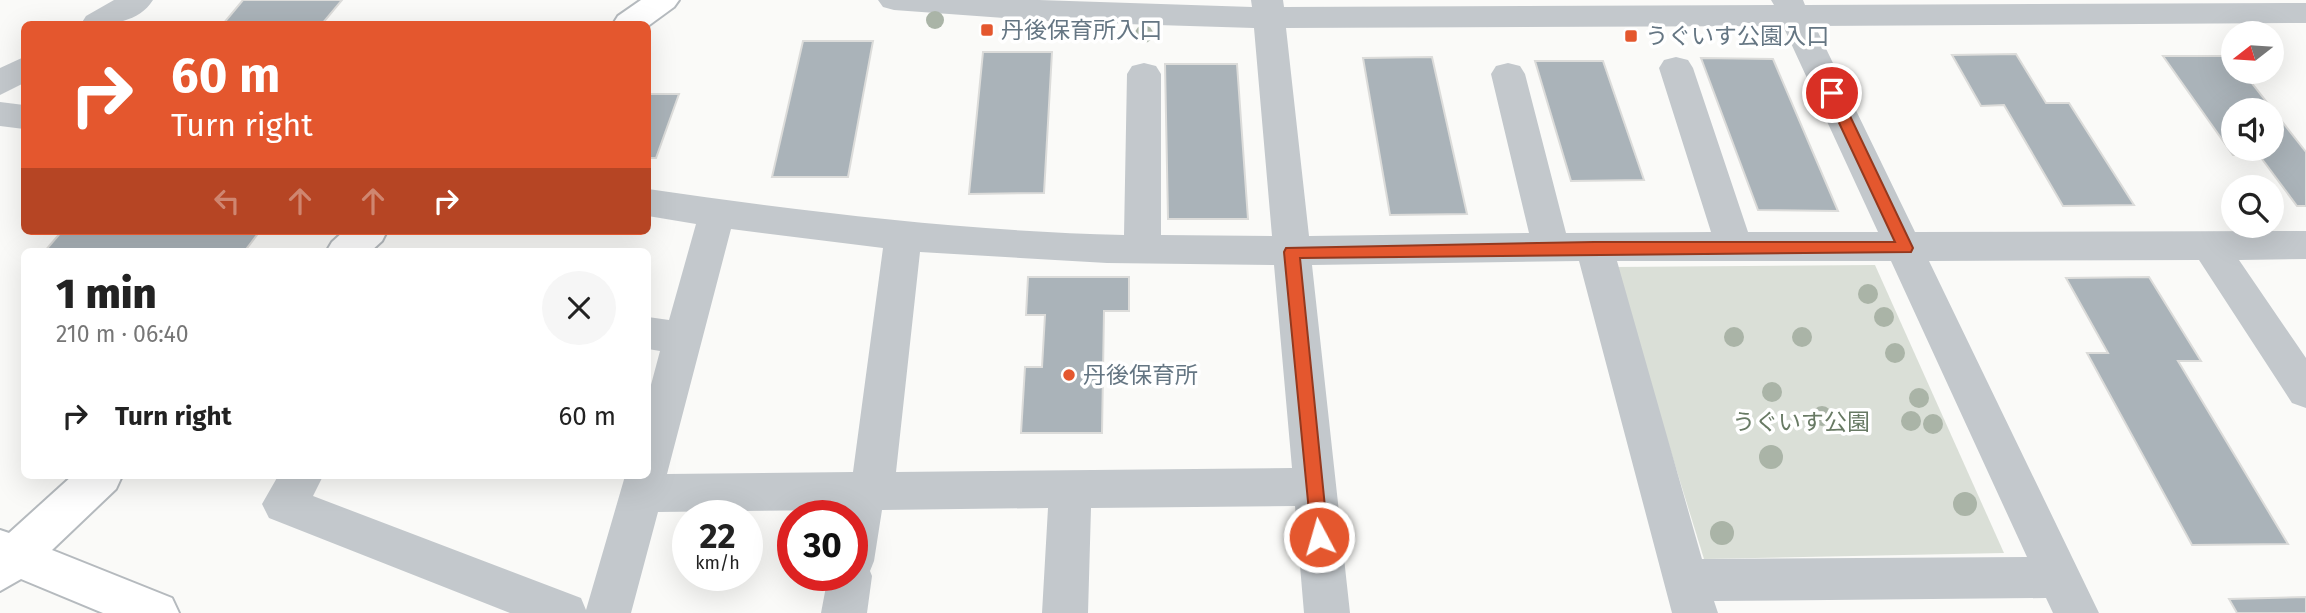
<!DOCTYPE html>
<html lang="en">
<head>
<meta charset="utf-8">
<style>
	:root { --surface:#fff; --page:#f6f6f6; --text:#222; --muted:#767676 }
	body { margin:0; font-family:"Fira Sans","Noto Sans JP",sans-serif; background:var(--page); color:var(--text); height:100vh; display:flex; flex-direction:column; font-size:26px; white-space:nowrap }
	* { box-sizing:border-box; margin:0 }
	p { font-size:23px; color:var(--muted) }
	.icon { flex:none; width:38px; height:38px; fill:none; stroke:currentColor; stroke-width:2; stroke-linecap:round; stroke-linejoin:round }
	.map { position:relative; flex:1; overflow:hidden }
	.drawer { position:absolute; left:21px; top:248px; width:630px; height:231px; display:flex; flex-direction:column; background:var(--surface); border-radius:10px; box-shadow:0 7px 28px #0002 }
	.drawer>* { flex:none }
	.hud { position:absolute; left:21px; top:21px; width:630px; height:214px; border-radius:10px; box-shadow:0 7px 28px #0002; background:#e4572e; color:#fff; overflow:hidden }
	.needle { width:46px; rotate:253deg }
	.tools { position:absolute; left:2221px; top:21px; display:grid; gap:14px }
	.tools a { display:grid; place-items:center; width:63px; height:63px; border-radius:50%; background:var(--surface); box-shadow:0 7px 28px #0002; font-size:35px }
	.speed { position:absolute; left:672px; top:500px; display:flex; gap:14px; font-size:35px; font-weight:700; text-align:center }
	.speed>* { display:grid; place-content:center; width:91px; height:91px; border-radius:50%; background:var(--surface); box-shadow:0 7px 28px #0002; line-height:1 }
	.speed small { font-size:18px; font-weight:400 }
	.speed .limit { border:10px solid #d22; background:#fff; color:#111 }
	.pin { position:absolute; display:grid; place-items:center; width:60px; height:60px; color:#fff; margin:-30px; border:4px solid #fff; border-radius:50%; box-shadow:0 2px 7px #0007 }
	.me { position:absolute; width:77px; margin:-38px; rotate:354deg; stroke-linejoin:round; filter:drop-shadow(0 0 5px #0008) }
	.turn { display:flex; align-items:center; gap:24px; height:147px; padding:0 35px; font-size:32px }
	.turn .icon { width:91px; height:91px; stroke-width:2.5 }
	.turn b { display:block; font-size:49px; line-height:60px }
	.lanes { display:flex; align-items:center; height:66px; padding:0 35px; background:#0003; justify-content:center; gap:35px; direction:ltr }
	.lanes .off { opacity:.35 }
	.round { display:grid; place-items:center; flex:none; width:74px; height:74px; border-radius:37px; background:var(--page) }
	.head { display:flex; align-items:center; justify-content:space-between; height:119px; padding:0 35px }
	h1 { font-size:42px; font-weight:800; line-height:52px }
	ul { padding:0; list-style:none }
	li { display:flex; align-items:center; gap:21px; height:98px; padding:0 35px }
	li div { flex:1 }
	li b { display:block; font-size:26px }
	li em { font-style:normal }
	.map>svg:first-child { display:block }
</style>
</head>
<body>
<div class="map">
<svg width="2306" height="613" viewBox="0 0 2306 613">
	<rect width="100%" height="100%" fill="#fafaf8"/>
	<!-- green -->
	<path fill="#dadfd7" d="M1875,265l129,288 -300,6 -90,-292z"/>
	<!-- building -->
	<g fill="#aab3b9" stroke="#dcdcda" stroke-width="2" fill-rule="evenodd">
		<path d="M243,0h99l-20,24h-99z"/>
		<path d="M803,41h70l-25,136h-76z"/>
		<path d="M983,52h69l-8,141 -75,1z"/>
		<path d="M2016,54l30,49h23l65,102 -71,1 -59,-101 -23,1 -29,-51z"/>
		<path d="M2163,56h68l2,16h10l63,80v54h-9l-38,-51h-26zM2233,110h39v39h-39z"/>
		<path d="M1432,57l35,157 -77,1 -27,-157z"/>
		<path d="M1701,58l72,1 65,152 -80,-1z"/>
		<path d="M1535,61h68l41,119 -73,1z"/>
		<path d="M1165,64h72l11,155h-80z"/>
		<path d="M648,94h31l-23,64h-8z"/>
		<path d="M62,231h198l-16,21h-200z"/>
		<path d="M1028,277h101v34h-25l-2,122h-81l4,-66h17l3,-52h-19z"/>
		<path d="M2149,277l52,84h-23l110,183 -96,1 -105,-192h21l-42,-75z"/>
		<path d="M2306,597v16h-69l-8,-14z"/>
	</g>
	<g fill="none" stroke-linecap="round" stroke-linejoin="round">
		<defs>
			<g id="major">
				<path d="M641,0h38l-5,7 -26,19 -35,-2 5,-8z"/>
				<path d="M344,231h43l-5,10 -12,11h-44l6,-10z"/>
				<path d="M72,476h50l-6,13 -64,61 120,48 7,15h-76l-82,-34 -21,12v-61l9,3z"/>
			</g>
		</defs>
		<!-- major casing -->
		<use href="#major" stroke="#b5babe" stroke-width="4"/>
		<!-- minor -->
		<g fill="#c3c8cc" fill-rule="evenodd">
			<path d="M114,0h39c-16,25 -45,24 -72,24l5,-8z"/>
			<path d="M878,0h161l213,7 -1,-7h32l1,7 490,-2 -3,-5h32l2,5 501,-2v20l-491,3 100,206 391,-1v28l-67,1 67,98v50l-14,-5 -93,-143 -270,1 170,352h-46l-7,-15 -332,3 4,12h-46l-93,-352 -267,4 38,348h-46l-9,-107 -204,2 -3,105h-46l6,-105 -166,2 -8,51 -4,10 2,5 -5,37h-46l7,-37h24v-60h-14l1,-6 -181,2 -27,101h-121l-241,-95 -7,-14 16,-28h45l-10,20 268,102 5,12 39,-134h23v-80l12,-45 -12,-2v-32l21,3 27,-96 -48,-8v-27c158,23 316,42 476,46l3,-161 5,-8 12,-3 12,3 5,8v161l111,1 -18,-208 -193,-6 -167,-12 -11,-3zM1783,26l95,206h-130l-55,-164 -5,-8 -12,-3 -12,3 -5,8 52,164 -145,1 -41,-159 -5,-8 -12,-3 -12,3 -5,8 38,159 -220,3 -23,-208zM731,229l152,19 -30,224 -186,2zM920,252l187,11 167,2 18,203 -396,4zM1617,261h274l136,296 -325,2z"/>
			<path d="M24,57v26l-24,12v-27z"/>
			<path d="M0,102l24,3v24l-24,-3z"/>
		</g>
		<!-- major -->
		<use href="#major" fill="#fff" fill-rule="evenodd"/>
	</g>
	<!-- trees -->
	<g fill="#aab4a7">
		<circle cx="935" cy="20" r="9"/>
		<circle cx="1097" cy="31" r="9"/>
		<circle cx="1144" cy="34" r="9"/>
		<circle cx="1868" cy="294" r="10"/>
		<circle cx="1884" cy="317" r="10"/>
		<circle cx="1734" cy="337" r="10"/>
		<circle cx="1802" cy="337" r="10"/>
		<circle cx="1895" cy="353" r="10"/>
		<circle cx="1772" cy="392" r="10"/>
		<circle cx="1919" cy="398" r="10"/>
		<circle cx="1822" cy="416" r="10"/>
		<circle cx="1911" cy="421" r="10"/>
		<circle cx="1933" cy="424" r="10"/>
		<circle cx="1771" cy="457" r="12"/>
		<circle cx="1965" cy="504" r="12"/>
		<circle cx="1722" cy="533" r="12"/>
	</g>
	<!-- route -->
	<path fill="#e4572e" stroke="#94391e" stroke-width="2" d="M1832,88l7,5 74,155 -2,4 -611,6 28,279 -3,6 -6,2 -7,-2 -28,-291 2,-4 308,-6h301l-70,-149z"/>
	<!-- markers -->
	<g fill="#e4572e" stroke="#fff" stroke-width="2.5">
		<rect x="980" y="23" width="14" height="14" rx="3.5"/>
		<rect x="1624" y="29" width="14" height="14" rx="3.5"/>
		<circle cx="1069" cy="375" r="7"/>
	</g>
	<g text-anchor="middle" stroke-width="7" stroke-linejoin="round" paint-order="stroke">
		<!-- poi labels -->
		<g font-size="23" fill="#657683" stroke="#fff" text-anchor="start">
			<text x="1001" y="38">丹後保育所入口</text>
			<text x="1645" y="44">うぐいす公園入口</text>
			<text x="1083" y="383">丹後保育所</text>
		</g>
		<!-- park labels -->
		<g font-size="23" fill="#687a64" stroke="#fff">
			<text x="1801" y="430">うぐいす公園</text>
		</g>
	</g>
</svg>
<div class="tools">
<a><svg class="needle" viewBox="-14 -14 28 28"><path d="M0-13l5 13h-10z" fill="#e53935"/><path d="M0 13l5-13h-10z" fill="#767676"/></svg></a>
<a><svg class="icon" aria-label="sound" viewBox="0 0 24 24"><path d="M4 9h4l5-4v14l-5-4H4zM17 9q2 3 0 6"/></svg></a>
<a><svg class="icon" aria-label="search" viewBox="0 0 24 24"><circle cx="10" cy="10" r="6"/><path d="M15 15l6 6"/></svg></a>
</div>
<div class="speed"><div>22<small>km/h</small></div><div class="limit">30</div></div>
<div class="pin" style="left:1832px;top:93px;background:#d93025"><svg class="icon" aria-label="arrive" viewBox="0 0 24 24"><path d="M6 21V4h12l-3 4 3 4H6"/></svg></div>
<svg class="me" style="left:1319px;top:537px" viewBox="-20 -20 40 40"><circle r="17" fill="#e4572e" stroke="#fff" stroke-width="3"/><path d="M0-11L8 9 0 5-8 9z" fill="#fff"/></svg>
<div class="hud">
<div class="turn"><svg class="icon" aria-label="right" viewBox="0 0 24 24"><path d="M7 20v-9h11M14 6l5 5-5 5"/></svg><div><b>60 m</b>Turn right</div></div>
<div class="lanes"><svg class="icon off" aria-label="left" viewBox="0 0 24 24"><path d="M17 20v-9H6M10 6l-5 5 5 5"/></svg><svg class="icon off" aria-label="ahead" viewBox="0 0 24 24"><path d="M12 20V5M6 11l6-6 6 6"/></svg><svg class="icon off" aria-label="ahead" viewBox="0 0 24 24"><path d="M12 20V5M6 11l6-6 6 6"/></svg><svg class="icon" aria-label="right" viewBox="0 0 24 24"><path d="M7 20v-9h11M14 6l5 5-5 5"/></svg></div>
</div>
<section class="drawer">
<div class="head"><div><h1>1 min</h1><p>210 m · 06:40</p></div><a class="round"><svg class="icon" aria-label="close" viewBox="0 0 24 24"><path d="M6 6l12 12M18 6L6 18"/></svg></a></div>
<ul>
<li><svg class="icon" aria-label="right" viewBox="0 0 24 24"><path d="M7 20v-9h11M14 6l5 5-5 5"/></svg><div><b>Turn right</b></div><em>60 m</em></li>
</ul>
</section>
</div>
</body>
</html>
